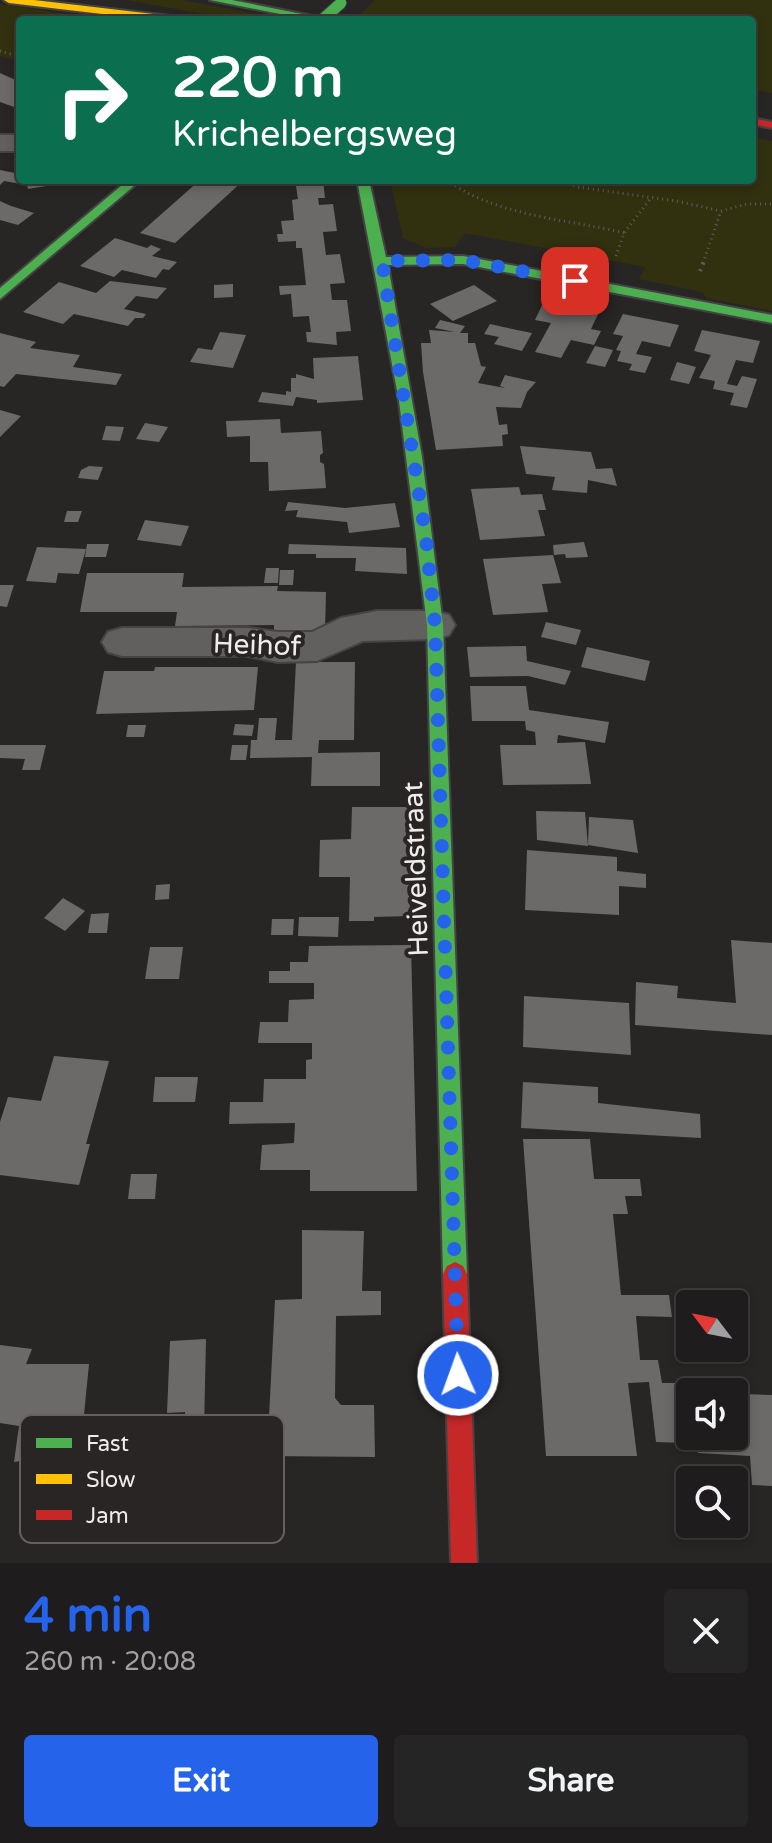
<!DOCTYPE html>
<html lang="en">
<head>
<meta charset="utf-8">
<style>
	:root { --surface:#1e1c1c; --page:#262525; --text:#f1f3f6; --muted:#a1a1a3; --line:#3c3a3b; --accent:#2563eb }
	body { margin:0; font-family:"Varela Round",sans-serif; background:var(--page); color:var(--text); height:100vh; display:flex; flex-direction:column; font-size:30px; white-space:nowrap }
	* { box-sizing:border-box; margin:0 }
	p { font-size:26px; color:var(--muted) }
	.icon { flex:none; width:44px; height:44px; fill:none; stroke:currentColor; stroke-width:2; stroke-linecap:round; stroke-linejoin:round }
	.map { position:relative; height:1563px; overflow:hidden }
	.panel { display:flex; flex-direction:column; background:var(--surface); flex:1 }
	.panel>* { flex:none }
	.top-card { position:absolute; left:16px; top:16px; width:740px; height:168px; border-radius:8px; box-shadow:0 4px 12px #0003,0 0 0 2px var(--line); background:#0b6e4f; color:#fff; overflow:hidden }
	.needle { width:52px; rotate:302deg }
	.controls { position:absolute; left:676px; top:1290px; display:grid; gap:16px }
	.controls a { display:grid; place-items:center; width:72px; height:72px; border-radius:8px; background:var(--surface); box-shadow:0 4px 12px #0003,0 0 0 2px var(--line); font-size:40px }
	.pin { position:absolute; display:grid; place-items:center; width:68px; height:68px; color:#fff; margin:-34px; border-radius:16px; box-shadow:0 4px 12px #0006 }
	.me { position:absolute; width:88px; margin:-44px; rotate:358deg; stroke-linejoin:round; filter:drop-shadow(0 0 6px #0008) }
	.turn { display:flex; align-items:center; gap:28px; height:168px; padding:0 24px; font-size:36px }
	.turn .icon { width:104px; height:104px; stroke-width:2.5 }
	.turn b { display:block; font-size:56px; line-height:68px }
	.round { display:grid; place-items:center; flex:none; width:84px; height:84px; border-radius:8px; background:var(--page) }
	.headline { display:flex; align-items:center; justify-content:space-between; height:136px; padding:0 24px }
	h1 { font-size:48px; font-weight:800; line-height:60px; color:var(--accent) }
	.cta { display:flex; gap:16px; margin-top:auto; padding:16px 24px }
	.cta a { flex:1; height:92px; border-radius:8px; background:var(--accent); color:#fff; font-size:32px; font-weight:800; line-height:92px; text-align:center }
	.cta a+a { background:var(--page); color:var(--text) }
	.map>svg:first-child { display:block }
</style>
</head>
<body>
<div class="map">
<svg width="772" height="1563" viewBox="0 0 772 1563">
	<rect width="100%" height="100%" fill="#282625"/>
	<!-- green -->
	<g fill="#31310f">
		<path d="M127,0h54l110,20h-55z"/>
		<path d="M375,0h397v93l-20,-4v-69l-395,-2z"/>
		<path d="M0,4l105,16h-85v41l-20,-5z"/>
		<path d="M752,137l20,4v170l-65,-13 -5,-6 -63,-13 6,-12 -180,-34 -10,14 -29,1 -23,-10 -13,-58h362z"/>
	</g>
	<!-- building -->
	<g fill="#6b6a69">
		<path d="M0,73l20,9v27l-20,-7z"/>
		<path d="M0,170l20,4v6h42l2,3 -36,6 -1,-4 -23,-4 -4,4z"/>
		<path d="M200,180h44l-69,63 -35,-10z"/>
		<path d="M295,180h28l2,18h-7l1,7 14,-1 4,27 -14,1 3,23 14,-1 5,29 -15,1 2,16h15l4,31 -15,1 1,13 -30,-3 -1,-10h5l-2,-16 -16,1 -2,-23 -11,1 -1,-9 27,-1 -4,-37h-6v-7l-18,1 -1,-8h6l-2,-13 13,-1 -2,-20 6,-1z"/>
		<path d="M0,201l11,5 23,7 -16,12 -18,-5z"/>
		<path d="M115,238l32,10 4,-3 10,4 -9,7 25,6 -8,8 -6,-1 -7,9 -34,-8 -8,7 -34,-11z"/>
		<path d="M110,281l57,7 -10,11 -21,-3 -12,13 22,5 -3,4h-8l-7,8 -54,-12 -11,10 -40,-12 36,-30 37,11z"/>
		<path d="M233,284v13l-19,1v-13z"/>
		<path d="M474,285l23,16 -44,20 -23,-17z"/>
		<path d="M545,299l55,11 -9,19 10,2 -7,14 -23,-5 -10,18 -26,-6 16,-29 -16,-3z"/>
		<path d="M623,314l56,11 -9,22 -28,-6 -6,13 16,3 -7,16 -16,-3 3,-6 -15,-3 4,-10 -5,-1 7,-14 -10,-2z"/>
		<path d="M440,320l25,6 -5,7h8v10h7l6,23 5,1 -8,16 27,5 -5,-2 5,-11 31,7 -9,10 -6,16 -25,-1 3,18 8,-1 1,10 -6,1 1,11 -67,4 -13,-78 -2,-29h10l-2,-13 26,2 -20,-4z"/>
		<path d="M490,324l27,6 15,3 -10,18 -28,-7 5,-7 -15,-3z"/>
		<path d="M702,330l58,11 -7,22 -17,-3 -9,24 10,2 5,-10 15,3 -10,29 -17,-3 4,-12 -21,-4 2,-8 -16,-3 12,-23 -17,-4z"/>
		<path d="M220,332l26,3 -13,33 -43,-6 8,-14 14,2z"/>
		<path d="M0,333l36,9 -6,6 50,7 -7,12 49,7 -6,11 -100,-11 -12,13 -4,-1z"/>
		<path d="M595,346l18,4 -8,17 -19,-4z"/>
		<path d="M358,356l5,44 -46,3v-3l-21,-3 -3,9 -35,-4 4,-10 24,3v-4l5,1v-14h5v-4l18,5 -1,-21z"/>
		<path d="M677,362l19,5 -7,17 -19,-4z"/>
		<path d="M0,410l21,6 -21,21z"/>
		<path d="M280,419l1,14 40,-2 2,22 -3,2v7l4,2 2,24 -57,3 -1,-29h-18v-26l-23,1 -1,-16z"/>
		<path d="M145,423l23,4 -9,15 -23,-3z"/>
		<path d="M106,426l18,1 -4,14 -18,-1z"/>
		<path d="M520,446l71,6 5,17 16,-1 5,18 -29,-6 -1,13 -35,-3 3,-13 -29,-3z"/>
		<path d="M89,466l14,1 -5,13 -20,-2 3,-8z"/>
		<path d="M519,487l2,8 21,-1 4,16h-8l7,26 -65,4 -9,-51z"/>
		<path d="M288,502l57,6 50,-5 5,24 -51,6 -2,-11 -51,-5 2,-7 -13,1z"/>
		<path d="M67,511h15l-4,11h-14z"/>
		<path d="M145,520l44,6 -8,20 -44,-6z"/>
		<path d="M584,542l4,15 -22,1 -1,-4 -11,1 -1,-10z"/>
		<path d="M87,544h22l-3,13h-21z"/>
		<path d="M289,544l117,4 1,26 -52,-3 1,-13h-40v-4h-28z"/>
		<path d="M37,547l49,2 -7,25 -21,-1 -2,10 -30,-2z"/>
		<path d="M553,555l8,28 -19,1 6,28 -55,3 -10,-56z"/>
		<path d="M266,568h13l-1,15h-14z"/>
		<path d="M280,570h14l-1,15h-14z"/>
		<path d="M87,573h97l-2,14 96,-1 -1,5 49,1 -1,39 -51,1v-7l-99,1 2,-14h-97z"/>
		<path d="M0,585h14l-7,22 -7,-1z"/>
		<path d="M546,622l35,8 -5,15 -35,-8z"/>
		<path d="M526,646l1,15 44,10 -6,14 -37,-9 -58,1 -3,-30z"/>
		<path d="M587,647l63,14 -5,20 -64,-14z"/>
		<path d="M296,662h59l-1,78h-35l-1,13 62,-1v34h-69l1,-29 -62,1 1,-18h6l2,-22h18l-2,22h17z"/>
		<path d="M155,667h103l-4,43 -158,4 8,-43h50z"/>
		<path d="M470,686h56l3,24 80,12 -4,21 -47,-8 -1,8 28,-1 6,42 -88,1 -3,-40h36l-1,-13 -9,-2 -1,-9h-53z"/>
		<path d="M235,724l19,1 -2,11 -19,-1z"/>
		<path d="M128,725h18l-2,12h-18z"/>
		<path d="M0,745h46l-6,25h-18l3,-11 -25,-1z"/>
		<path d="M232,745h16l-2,15h-16z"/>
		<path d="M352,807h56l2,109 -36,1v4h-25l1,-44h-31l1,-37 31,-1z"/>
		<path d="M536,811l49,1 3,34 -51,-6z"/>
		<path d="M589,817l44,3 5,33 -50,-8z"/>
		<path d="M527,850l90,7v14l29,3v14l-27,-2v29l-94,-5z"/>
		<path d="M170,884l-1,15 -14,1 1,-15z"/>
		<path d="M63,898l22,13 -20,20 -21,-13z"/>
		<path d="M109,913l-2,20h-19l3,-19z"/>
		<path d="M299,917h40l-1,20 -40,-1z"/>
		<path d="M272,919h22l-1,16h-22z"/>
		<path d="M731,940l41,3v92l-137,-10 1,-43 42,4 -1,12 59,5z"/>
		<path d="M411,945l6,246h-107v-21h-50l2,-25 32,-2 1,-20 -66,1 1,-22h33l1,-23h42v-19l6,-1v-16h-54l2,-21h28l1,-22 25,-1v-16h-45v-12h21v-9h18l1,-16z"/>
		<path d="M150,947h33l-4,32h-34z"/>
		<path d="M524,996l105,7 2,52 -108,-8z"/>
		<path d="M54,1056l55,5 -23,83h4l-11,41 -79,-10v-53l8,-25 33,4z"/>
		<path d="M155,1077h43l-3,25h-42z"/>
		<path d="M523,1082l75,5v16l102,11 1,24 -180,-10z"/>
		<path d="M523,1139h67l4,40h46l2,17h-17l3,18h-15l8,81h48l3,22 -36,-1 4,44h18l4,23h18l8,60 -32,-1 -7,-60 -21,1 9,73h-91z"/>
		<path d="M131,1174h26l-2,25h-27z"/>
		<path d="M302,1230l62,1 -2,60h19v24l-45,1 -1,82 6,7h33l1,52 -108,-1 8,-156 27,-1z"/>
		<path d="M206,1339l-2,90 19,-2v28l-20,2 -3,83 -71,4 7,-118 49,-2v-12l-18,1 3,-72z"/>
		<path d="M0,1345l32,4 -6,15h63l-9,91h-4l1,-4 -56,1 -1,9 -6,1 5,-36 -19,-3z"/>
		<path d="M692,1382l51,2v10l29,1v91l-20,-1 -2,-29 -52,-3 -1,-17h37v-44h-41z"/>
	</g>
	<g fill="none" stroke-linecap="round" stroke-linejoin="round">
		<defs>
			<g id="street">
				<rect x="0" y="135" width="20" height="16"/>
				<path d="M377,611h58l14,4 6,10 -6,10 -14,4 -72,2 -46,20 -39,1 -30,-6h-126l-14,-4 -6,-10 6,-10 14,-4h126l30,4h34l29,-14z"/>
			</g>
			<g id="fast">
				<path d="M210,0h22l100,20h-22z"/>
				<path d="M128,180h13l-141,119v-11z"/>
				<path d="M357,180h12l17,77 77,-1 309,59v8l-309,-59 -75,1 34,192 21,168 24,649 -4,8 -8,4 -8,-4 -4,-8 -16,-649 -28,-224z"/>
			</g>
			<path id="slow" d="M4,0h30l145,17 5,3h-31l-144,-17z"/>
			<g id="jam">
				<path d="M752,118l20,4v6l-20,-4z"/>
				<path d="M455,1262l8,4 4,8 10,289h-26l-8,-289 4,-8z"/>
			</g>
		</defs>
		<!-- street casing -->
		<use href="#street" stroke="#454343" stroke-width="4"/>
		<!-- fast casing -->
		<use href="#fast" stroke="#454343" stroke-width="4"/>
		<!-- slow casing -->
		<use href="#slow" stroke="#454343" stroke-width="4"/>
		<!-- jam casing -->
		<use href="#jam" stroke="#454343" stroke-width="4"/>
		<!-- path-far1 -->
		<g stroke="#5f5d5c" stroke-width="3" stroke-dasharray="1 4" stroke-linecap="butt">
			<path d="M0,51l20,6"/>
			<path d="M447,180c48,36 120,39 177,53"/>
			<path d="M554,180l24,7 98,14 45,10 26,-7h25"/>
			<path d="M616,256l8,-23 27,-35"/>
			<path d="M703,263l18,-52"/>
		</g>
		<!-- path -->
		<path stroke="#5f5d5c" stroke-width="4" stroke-dasharray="2 5" stroke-linecap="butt" d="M700,271l4,-10"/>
		<!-- street -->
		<use href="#street" fill="#61605f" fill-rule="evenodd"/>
		<!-- fast -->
		<use href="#fast" fill="#4caf50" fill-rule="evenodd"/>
		<!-- slow -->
		<use href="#slow" fill="#ffc107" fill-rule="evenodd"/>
		<!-- jam -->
		<use href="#jam" fill="#c62828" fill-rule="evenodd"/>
		<defs>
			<path id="fast-bridge" d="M322,20l19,-17"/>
		</defs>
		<!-- fast-bridge casing -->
		<use href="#fast-bridge" stroke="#454343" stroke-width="13" stroke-linecap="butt"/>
		<!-- fast-bridge -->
		<use href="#fast-bridge" stroke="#4caf50" stroke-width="11"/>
	</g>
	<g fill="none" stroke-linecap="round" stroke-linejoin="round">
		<!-- route -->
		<path stroke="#2563eb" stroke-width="14" stroke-dasharray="0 25.2" d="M458,1375l-23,-750 -9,-87 -44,-277 81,-1 112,21"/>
	</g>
	<g text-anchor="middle" stroke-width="8" stroke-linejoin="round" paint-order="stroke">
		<!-- street labels -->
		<g font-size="28" fill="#efeceb" stroke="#292524">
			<text transform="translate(257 644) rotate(2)" y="10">Heihof</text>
			<text transform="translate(415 869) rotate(-92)" y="10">Heiveldstraat</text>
		</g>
	</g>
	<!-- legend -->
	<rect x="20" y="1415" width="264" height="128" rx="12" fill="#292524" stroke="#646160" stroke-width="2"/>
	<rect x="36" y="1438" width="36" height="10" fill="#4caf50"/>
	<rect x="36" y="1474" width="36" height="10" fill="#ffc107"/>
	<rect x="36" y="1510" width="36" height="10" fill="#c62828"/>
	<g font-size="22" fill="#efeceb">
		<text x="86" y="1451">Fast</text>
		<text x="86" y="1487">Slow</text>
		<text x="86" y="1523">Jam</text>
	</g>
</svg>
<div class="controls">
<a><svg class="needle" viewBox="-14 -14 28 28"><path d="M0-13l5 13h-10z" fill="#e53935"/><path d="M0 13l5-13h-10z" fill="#a1a1a3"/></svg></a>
<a><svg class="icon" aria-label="sound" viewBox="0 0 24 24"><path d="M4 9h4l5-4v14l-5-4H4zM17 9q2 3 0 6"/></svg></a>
<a><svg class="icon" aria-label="search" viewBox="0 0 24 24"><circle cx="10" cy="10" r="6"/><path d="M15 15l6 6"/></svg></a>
</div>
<div class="pin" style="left:575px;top:281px;background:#d93025"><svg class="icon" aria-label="arrive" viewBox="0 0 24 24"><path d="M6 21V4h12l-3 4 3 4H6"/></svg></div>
<svg class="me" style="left:458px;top:1375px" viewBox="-20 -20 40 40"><circle r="17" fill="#2563eb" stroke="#fff" stroke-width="3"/><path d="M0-11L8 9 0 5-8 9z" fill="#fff"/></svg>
<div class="top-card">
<div class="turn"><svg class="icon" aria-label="right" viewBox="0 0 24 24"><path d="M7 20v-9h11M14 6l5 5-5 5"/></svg><div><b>220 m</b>Krichelbergsweg</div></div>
</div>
</div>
<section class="panel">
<div class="headline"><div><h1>4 min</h1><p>260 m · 20:08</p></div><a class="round"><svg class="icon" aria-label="close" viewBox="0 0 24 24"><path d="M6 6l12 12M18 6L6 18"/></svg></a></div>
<div class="cta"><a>Exit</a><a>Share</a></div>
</section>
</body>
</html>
